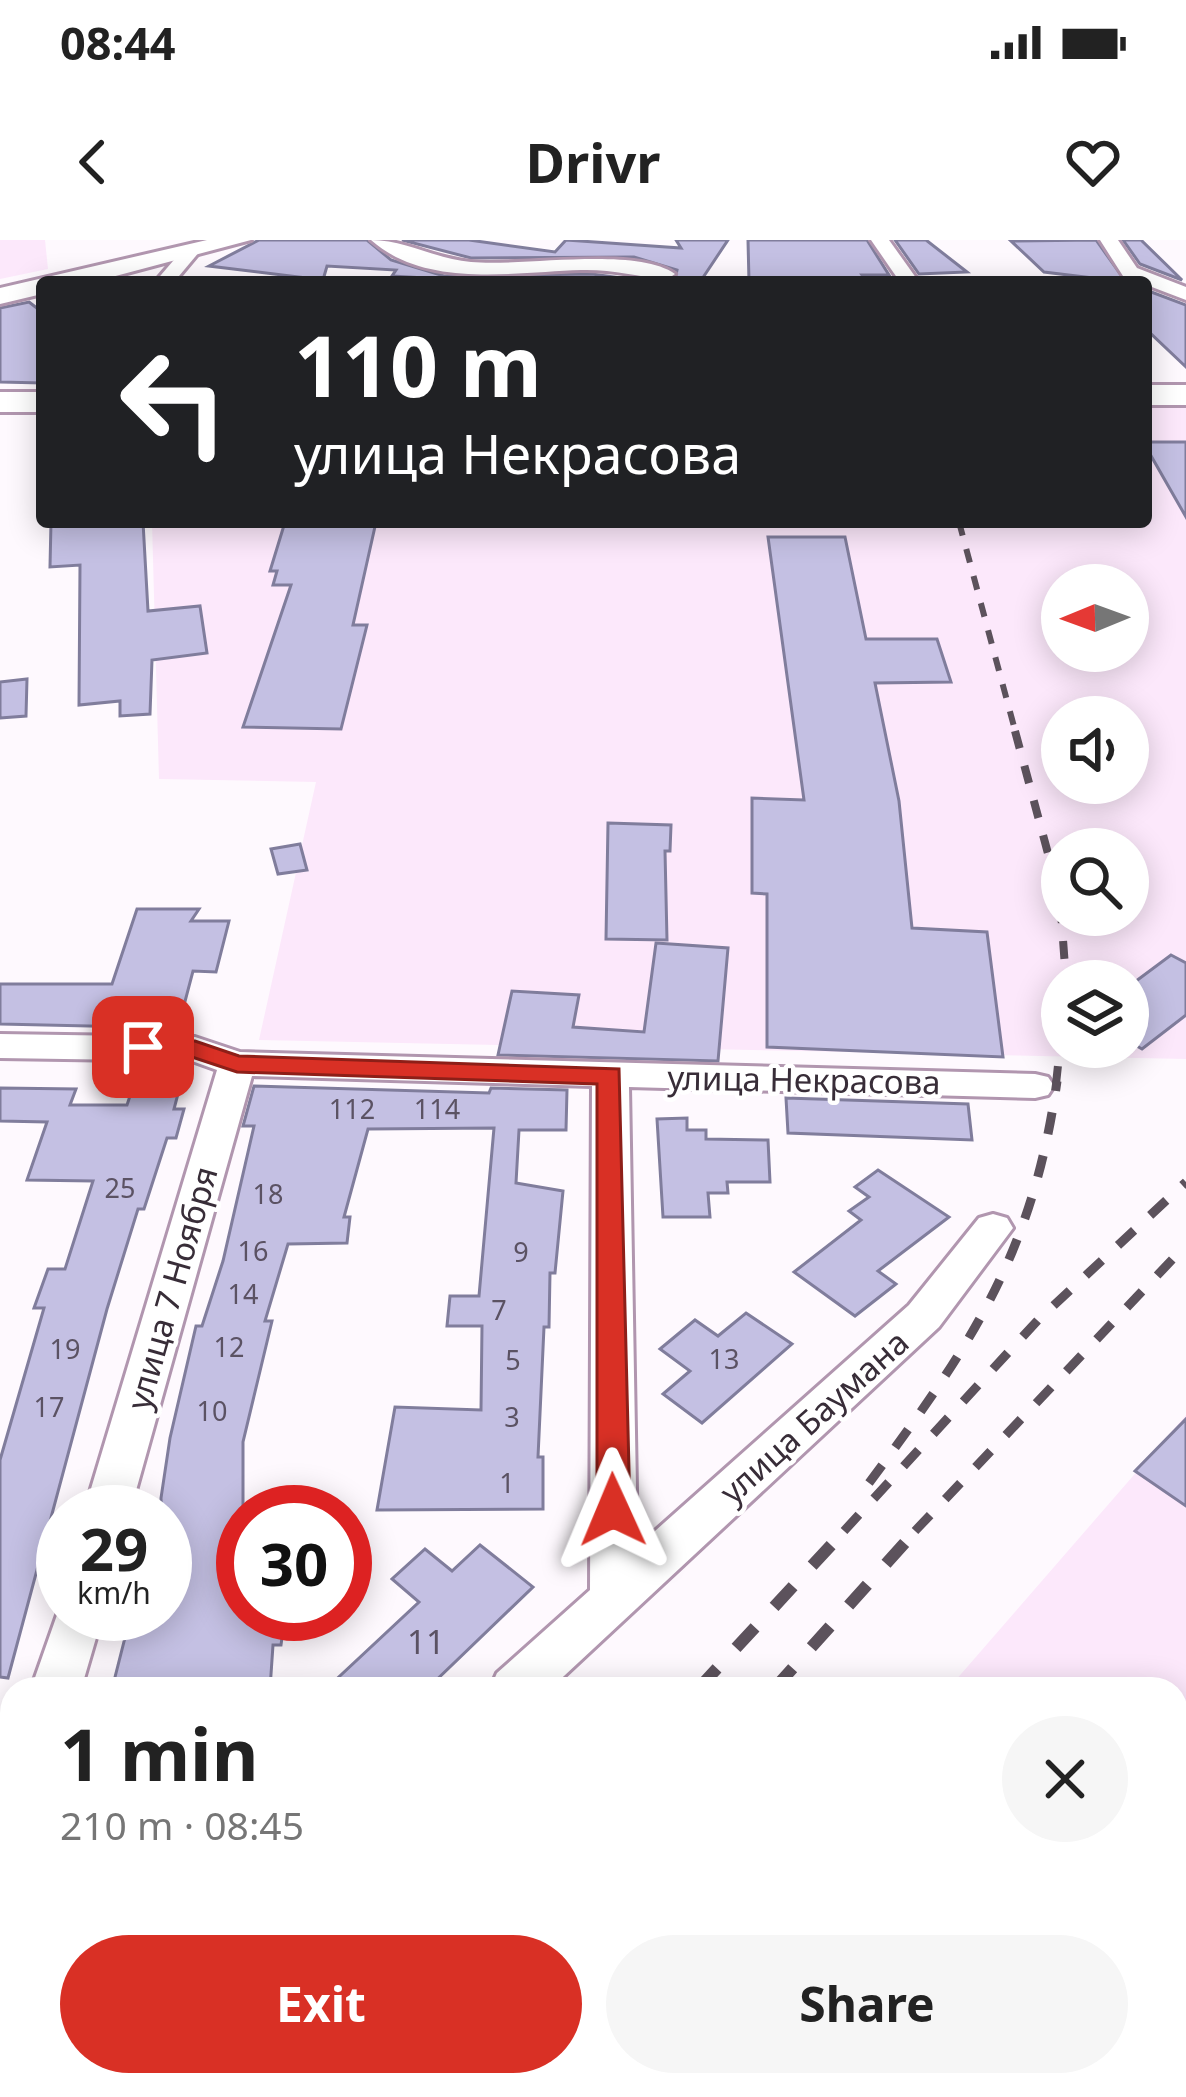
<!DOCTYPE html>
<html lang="en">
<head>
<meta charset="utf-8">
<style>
	:root { --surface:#fff; --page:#f6f6f6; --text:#222; --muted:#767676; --accent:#d93025 }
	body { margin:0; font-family:"Noto Sans",sans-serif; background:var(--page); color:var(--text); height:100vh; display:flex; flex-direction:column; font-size:45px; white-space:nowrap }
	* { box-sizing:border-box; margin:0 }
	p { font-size:39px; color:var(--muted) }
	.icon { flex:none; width:66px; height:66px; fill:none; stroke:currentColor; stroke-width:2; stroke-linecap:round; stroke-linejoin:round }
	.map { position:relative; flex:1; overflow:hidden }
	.side { position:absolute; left:0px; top:1437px; width:1188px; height:420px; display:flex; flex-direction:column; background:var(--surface); border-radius:36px 36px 0 0; box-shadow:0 6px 30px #0003 }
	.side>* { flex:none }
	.banner { position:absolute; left:36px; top:36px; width:1116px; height:252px; border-radius:12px; box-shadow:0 6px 30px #0003; background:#202124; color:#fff; overflow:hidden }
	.needle { width:78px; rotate:269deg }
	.fabs { position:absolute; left:1041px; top:324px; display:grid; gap:24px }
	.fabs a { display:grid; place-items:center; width:108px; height:108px; border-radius:50%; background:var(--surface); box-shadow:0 6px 30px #0003; font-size:60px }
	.speed { position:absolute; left:36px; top:1245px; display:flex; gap:24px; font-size:60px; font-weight:700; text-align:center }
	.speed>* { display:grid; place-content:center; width:156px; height:156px; border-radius:50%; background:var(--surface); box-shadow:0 6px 30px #0003; line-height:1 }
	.speed small { font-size:30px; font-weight:400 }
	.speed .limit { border:18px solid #d22; background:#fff; color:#111 }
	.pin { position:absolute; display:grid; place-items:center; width:102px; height:102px; color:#fff; margin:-51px; border-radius:24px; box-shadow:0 6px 18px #0006 }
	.me { position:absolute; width:132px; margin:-66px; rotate:359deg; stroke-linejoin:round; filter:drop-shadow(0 0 9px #0008) }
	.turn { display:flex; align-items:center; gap:42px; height:252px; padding:0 60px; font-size:54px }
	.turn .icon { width:156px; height:156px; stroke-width:2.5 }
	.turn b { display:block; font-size:84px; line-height:102px }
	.round { display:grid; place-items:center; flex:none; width:126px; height:126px; border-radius:63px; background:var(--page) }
	.overview { display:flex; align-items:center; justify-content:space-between; height:204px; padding:0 60px }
	h1 { font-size:72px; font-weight:700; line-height:90px }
	.button { display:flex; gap:24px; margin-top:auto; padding:24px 60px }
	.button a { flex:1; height:138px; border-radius:72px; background:var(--accent); color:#fff; font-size:48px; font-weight:700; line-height:138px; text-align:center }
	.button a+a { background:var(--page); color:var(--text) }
	.status { display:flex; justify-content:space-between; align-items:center; height:84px; padding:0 60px; background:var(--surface); direction:ltr }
	.status svg { height:33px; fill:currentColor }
	header { display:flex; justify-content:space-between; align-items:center; height:156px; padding:0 60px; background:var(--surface); font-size:54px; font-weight:700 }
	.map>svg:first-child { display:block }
</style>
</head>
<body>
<div class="status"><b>08:44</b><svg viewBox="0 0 49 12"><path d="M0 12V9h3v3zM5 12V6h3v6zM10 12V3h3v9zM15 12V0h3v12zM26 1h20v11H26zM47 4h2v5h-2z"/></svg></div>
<header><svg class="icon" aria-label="back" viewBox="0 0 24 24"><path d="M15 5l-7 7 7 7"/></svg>Drivr<svg class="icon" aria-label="heart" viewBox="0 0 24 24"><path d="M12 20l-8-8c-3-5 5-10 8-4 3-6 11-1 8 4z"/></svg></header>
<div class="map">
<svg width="1186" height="1857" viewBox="0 0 1186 1857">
	<rect width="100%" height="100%" fill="#fef9fe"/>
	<!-- built -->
	<g fill="#fce8fb" fill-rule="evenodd">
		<path d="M0,0h45l3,29 -48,10z"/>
		<path d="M1186,165v654l-927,-19 57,-258 -157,-3 -7,-257h994v-116zM1062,345h66v66h-66zM1062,477h66v66h-66zM1062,609h66v66h-66zM1062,741h66v66h-66z"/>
		<path d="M1186,1175v682h-570l10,-12h550v-396h-228z"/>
	</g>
	<!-- building -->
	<g fill="#c4c0e3" stroke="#807d9c" stroke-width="3">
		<path d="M259,0h108l24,20 53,16 148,-2 58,8h-225l2,-4 -35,-2 4,-6 -69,-4 -4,14 -114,-14z"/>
		<path d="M402,0h67l86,12 11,-12 115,8 -5,-8h52l-28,42 -25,-3 2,-9 -43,-13 -163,1z"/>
		<path d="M748,0h119l22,35h-27l5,7h-118z"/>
		<path d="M895,0h31l41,32 -48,2z"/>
		<path d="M1096,0l30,42 -82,-10 -33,-31z"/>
		<path d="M1123,0h18l41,40 -42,-16z"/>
		<path d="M1146,50l40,15v62l-40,-38z"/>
		<path d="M29,62l13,10v71l-42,-1v-74z"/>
		<path d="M1146,202h40v75l-40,-70z"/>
		<path d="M51,282h92l5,89 52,-5 7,47 -55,7 -2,54 -30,2v-15l-41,4 1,-140 -30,2z"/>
		<path d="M285,282h91l-23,103h14l-26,104 -98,-2 48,-142h-18l4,-14h-7z"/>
		<path d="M768,297h77l21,102h71l14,43 -76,1 24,118 13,127 75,4 16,125 -236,-10v-153l-15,-1v-95l52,2z"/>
		<path d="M27,439l-1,37 -26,2v-36z"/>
		<path d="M608,583l63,2 -1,26h-5l2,89 -61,-1z"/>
		<path d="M300,604l7,26 -29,4 -7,-25z"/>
		<path d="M137,669h62l-8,12h38l-13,51 -23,-1 -15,57 -178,-4v-40h112z"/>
		<path d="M656,703l72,5 -10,113 -220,-6 14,-64 67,4 -6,32 71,5z"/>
		<path d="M1171,715l15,8v52l-44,34 -14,-8v-54z"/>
		<path d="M254,846l235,7 2,-5 76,2 -1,40h-47l-3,53 47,8 -8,82h-5l-1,54h-5l-6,130h5v52l-166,1 18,-103 86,3 1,-84h-35l3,-30h29l15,-168 -126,1 -24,88h6l-3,26 -59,1 -23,77h7l-29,121v172l42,1 -4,30h-8l-3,44h-158l19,-75h34l-4,-116 9,-60 26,-112h6l21,-65 31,-135h-11z"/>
		<path d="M0,848l76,1 -6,16h57l5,-15h47l-5,19h10l-8,29h-9l-23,71h-6l-31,100 -99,369 -8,-1v-217l44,-152h-10l14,-39h17l28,-88 -66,-1 20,-58 -47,-1z"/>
		<path d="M786,858l182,6 4,36 -184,-7z"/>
		<path d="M687,878v12h19v9l62,1 2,42h-43l1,11h-20l2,24h-47l-6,-98z"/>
		<path d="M878,930l71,47 -71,54 18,13 -41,32 -61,-44 67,-52 -12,-9 20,-14 -14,-10z"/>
		<path d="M746,1073l46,31 -90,79 -39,-29 27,-23 -30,-22 35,-29 23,16z"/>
		<path d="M1186,1179v87l-51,-35z"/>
		<path d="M480,1305l53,42 -106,102h-101l93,-87 -27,-23 33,-30 27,22z"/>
	</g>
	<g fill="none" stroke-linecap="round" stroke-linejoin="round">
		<defs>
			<g id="street">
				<path d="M371,0c34,0 65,19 100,22 52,5 164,-16 204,12l-9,6c-28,-4 -56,-11 -85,-10 -67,2 -155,19 -210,-30z"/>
				<path d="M871,0h18l30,42h-19z"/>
				<path d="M1100,0h18l19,28 49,19v13l-63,-24z"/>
				<path d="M185,7l15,4 -26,31h-19z"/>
				<path d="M0,794l195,3 45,15 795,22 13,3 6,9 -6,9 -13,3 -406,-11 8,460 272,-242 70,-87 14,-4 14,4 6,10 -74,99 -389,362h-60l7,-16 93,-83 2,-504 -340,-10 -122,436h-46l133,-442 -25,-9 -192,-3z"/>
				<path d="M63,1358v16h40l-22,75h-50z"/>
				<path d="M12,1577v90l-12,5v-90z"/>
				<path d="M51,1845h68l-5,12h-68z"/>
			</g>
			<path id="secondary" d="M207,0h44l-158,42h-51v12l-42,10v-16z"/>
			<g id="primary">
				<rect x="1146" y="145" width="40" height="20"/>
				<rect x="0" y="152" width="42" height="20"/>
			</g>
		</defs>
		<!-- street casing -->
		<use href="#street" stroke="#b196af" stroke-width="6"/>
		<!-- secondary casing -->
		<use href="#secondary" stroke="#b196af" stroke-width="6"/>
		<!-- primary casing -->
		<use href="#primary" stroke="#b196af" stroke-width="6"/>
		<!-- street -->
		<use href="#street" fill="#fff" fill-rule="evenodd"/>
		<!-- secondary -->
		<use href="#secondary" fill="#fff" fill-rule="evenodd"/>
		<!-- primary -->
		<use href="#primary" fill="#fff" fill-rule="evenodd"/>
		<!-- rail-far3 -->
		<path stroke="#5c525c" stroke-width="6" stroke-dasharray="14 14" stroke-linecap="butt" d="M959,282l57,212"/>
		<!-- rail-far2 -->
		<g stroke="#5c525c" stroke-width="8" stroke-dasharray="18 18" stroke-linecap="butt">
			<path d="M1015,491l45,167 6,83"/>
			<path d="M1056,844l6,-56"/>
		</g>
		<!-- rail-far1 -->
		<g stroke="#5c525c" stroke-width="9" stroke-dasharray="22 22" stroke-linecap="butt">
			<path d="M869,1243c101,-136 164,-229 188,-402"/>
			<path d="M844,1291l194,-211 148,-138"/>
			<path d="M915,1291l271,-286"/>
		</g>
		<!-- rail -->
		<g stroke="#5c525c" stroke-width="12" stroke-dasharray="28 28" stroke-linecap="butt">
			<path d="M698,1449l149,-161"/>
			<path d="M774,1449l144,-161"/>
			<path d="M1176,1512l10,-11"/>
			<path d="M323,1857l11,-12"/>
			<path d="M412,1857l11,-12"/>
			<path d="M848,1857l11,-12"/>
		</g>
	</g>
	<!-- route -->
	<path fill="#d93025" stroke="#8d1f18" stroke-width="3" d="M143,799l52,2 44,15 380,13 11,441 -5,10h-23l-5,-10v-426l-360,-12 -45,-15 -58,-5v-11z"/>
	<g text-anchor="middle" stroke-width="9" stroke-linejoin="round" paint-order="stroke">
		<!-- number labels -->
		<g font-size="27" fill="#5b5263">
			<text x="352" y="879">112</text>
			<text x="437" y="879">114</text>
			<text x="120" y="958">25</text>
			<text x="268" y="964">18</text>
			<text x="253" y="1021">16</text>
			<text x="521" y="1022">9</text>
			<text x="243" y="1064">14</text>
			<text x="499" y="1080">7</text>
			<text x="229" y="1117">12</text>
			<text x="65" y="1119">19</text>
			<text x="724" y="1129">13</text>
			<text x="513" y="1130">5</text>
			<text x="49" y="1177">17</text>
			<text x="212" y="1181">10</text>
			<text x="512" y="1187">3</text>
			<text x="507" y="1253">1</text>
		</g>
		<!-- street labels -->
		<g font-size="33" fill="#382d38" stroke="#fff">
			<text transform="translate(804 840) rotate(1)" y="12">улица Некрасова</text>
			<text transform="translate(172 1048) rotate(-74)" y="12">улица 7 Ноября</text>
			<text transform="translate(814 1177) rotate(-42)" y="12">улица Баумана</text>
		</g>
		<!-- near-number labels -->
		<g font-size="33" fill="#5b5263">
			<text x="426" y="1414">11</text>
		</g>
	</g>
</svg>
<div class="fabs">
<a><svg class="needle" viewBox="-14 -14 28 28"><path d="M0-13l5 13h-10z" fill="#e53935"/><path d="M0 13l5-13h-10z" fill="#767676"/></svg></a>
<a><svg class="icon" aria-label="sound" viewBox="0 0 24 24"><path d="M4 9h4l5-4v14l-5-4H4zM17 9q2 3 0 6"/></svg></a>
<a><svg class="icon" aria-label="search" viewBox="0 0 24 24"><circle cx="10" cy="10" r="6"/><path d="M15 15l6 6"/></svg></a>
<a><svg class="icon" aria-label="layers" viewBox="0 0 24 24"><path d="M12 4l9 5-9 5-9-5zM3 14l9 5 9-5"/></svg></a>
</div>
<div class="speed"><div>29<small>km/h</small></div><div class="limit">30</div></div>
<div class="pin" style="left:143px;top:807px;background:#d93025"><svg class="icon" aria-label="arrive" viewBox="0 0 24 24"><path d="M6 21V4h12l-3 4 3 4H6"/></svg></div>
<svg class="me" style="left:613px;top:1270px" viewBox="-20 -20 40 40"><path d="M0-17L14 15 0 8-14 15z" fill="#d93025" stroke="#fff" stroke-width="4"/></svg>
<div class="banner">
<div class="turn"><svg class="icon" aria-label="left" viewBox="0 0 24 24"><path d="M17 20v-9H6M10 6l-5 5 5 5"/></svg><div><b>110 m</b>улица Некрасова</div></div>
</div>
<section class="side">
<div class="overview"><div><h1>1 min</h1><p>210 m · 08:45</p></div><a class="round"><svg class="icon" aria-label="close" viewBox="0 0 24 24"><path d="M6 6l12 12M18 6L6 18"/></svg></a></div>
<div class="button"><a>Exit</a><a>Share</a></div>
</section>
</div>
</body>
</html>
